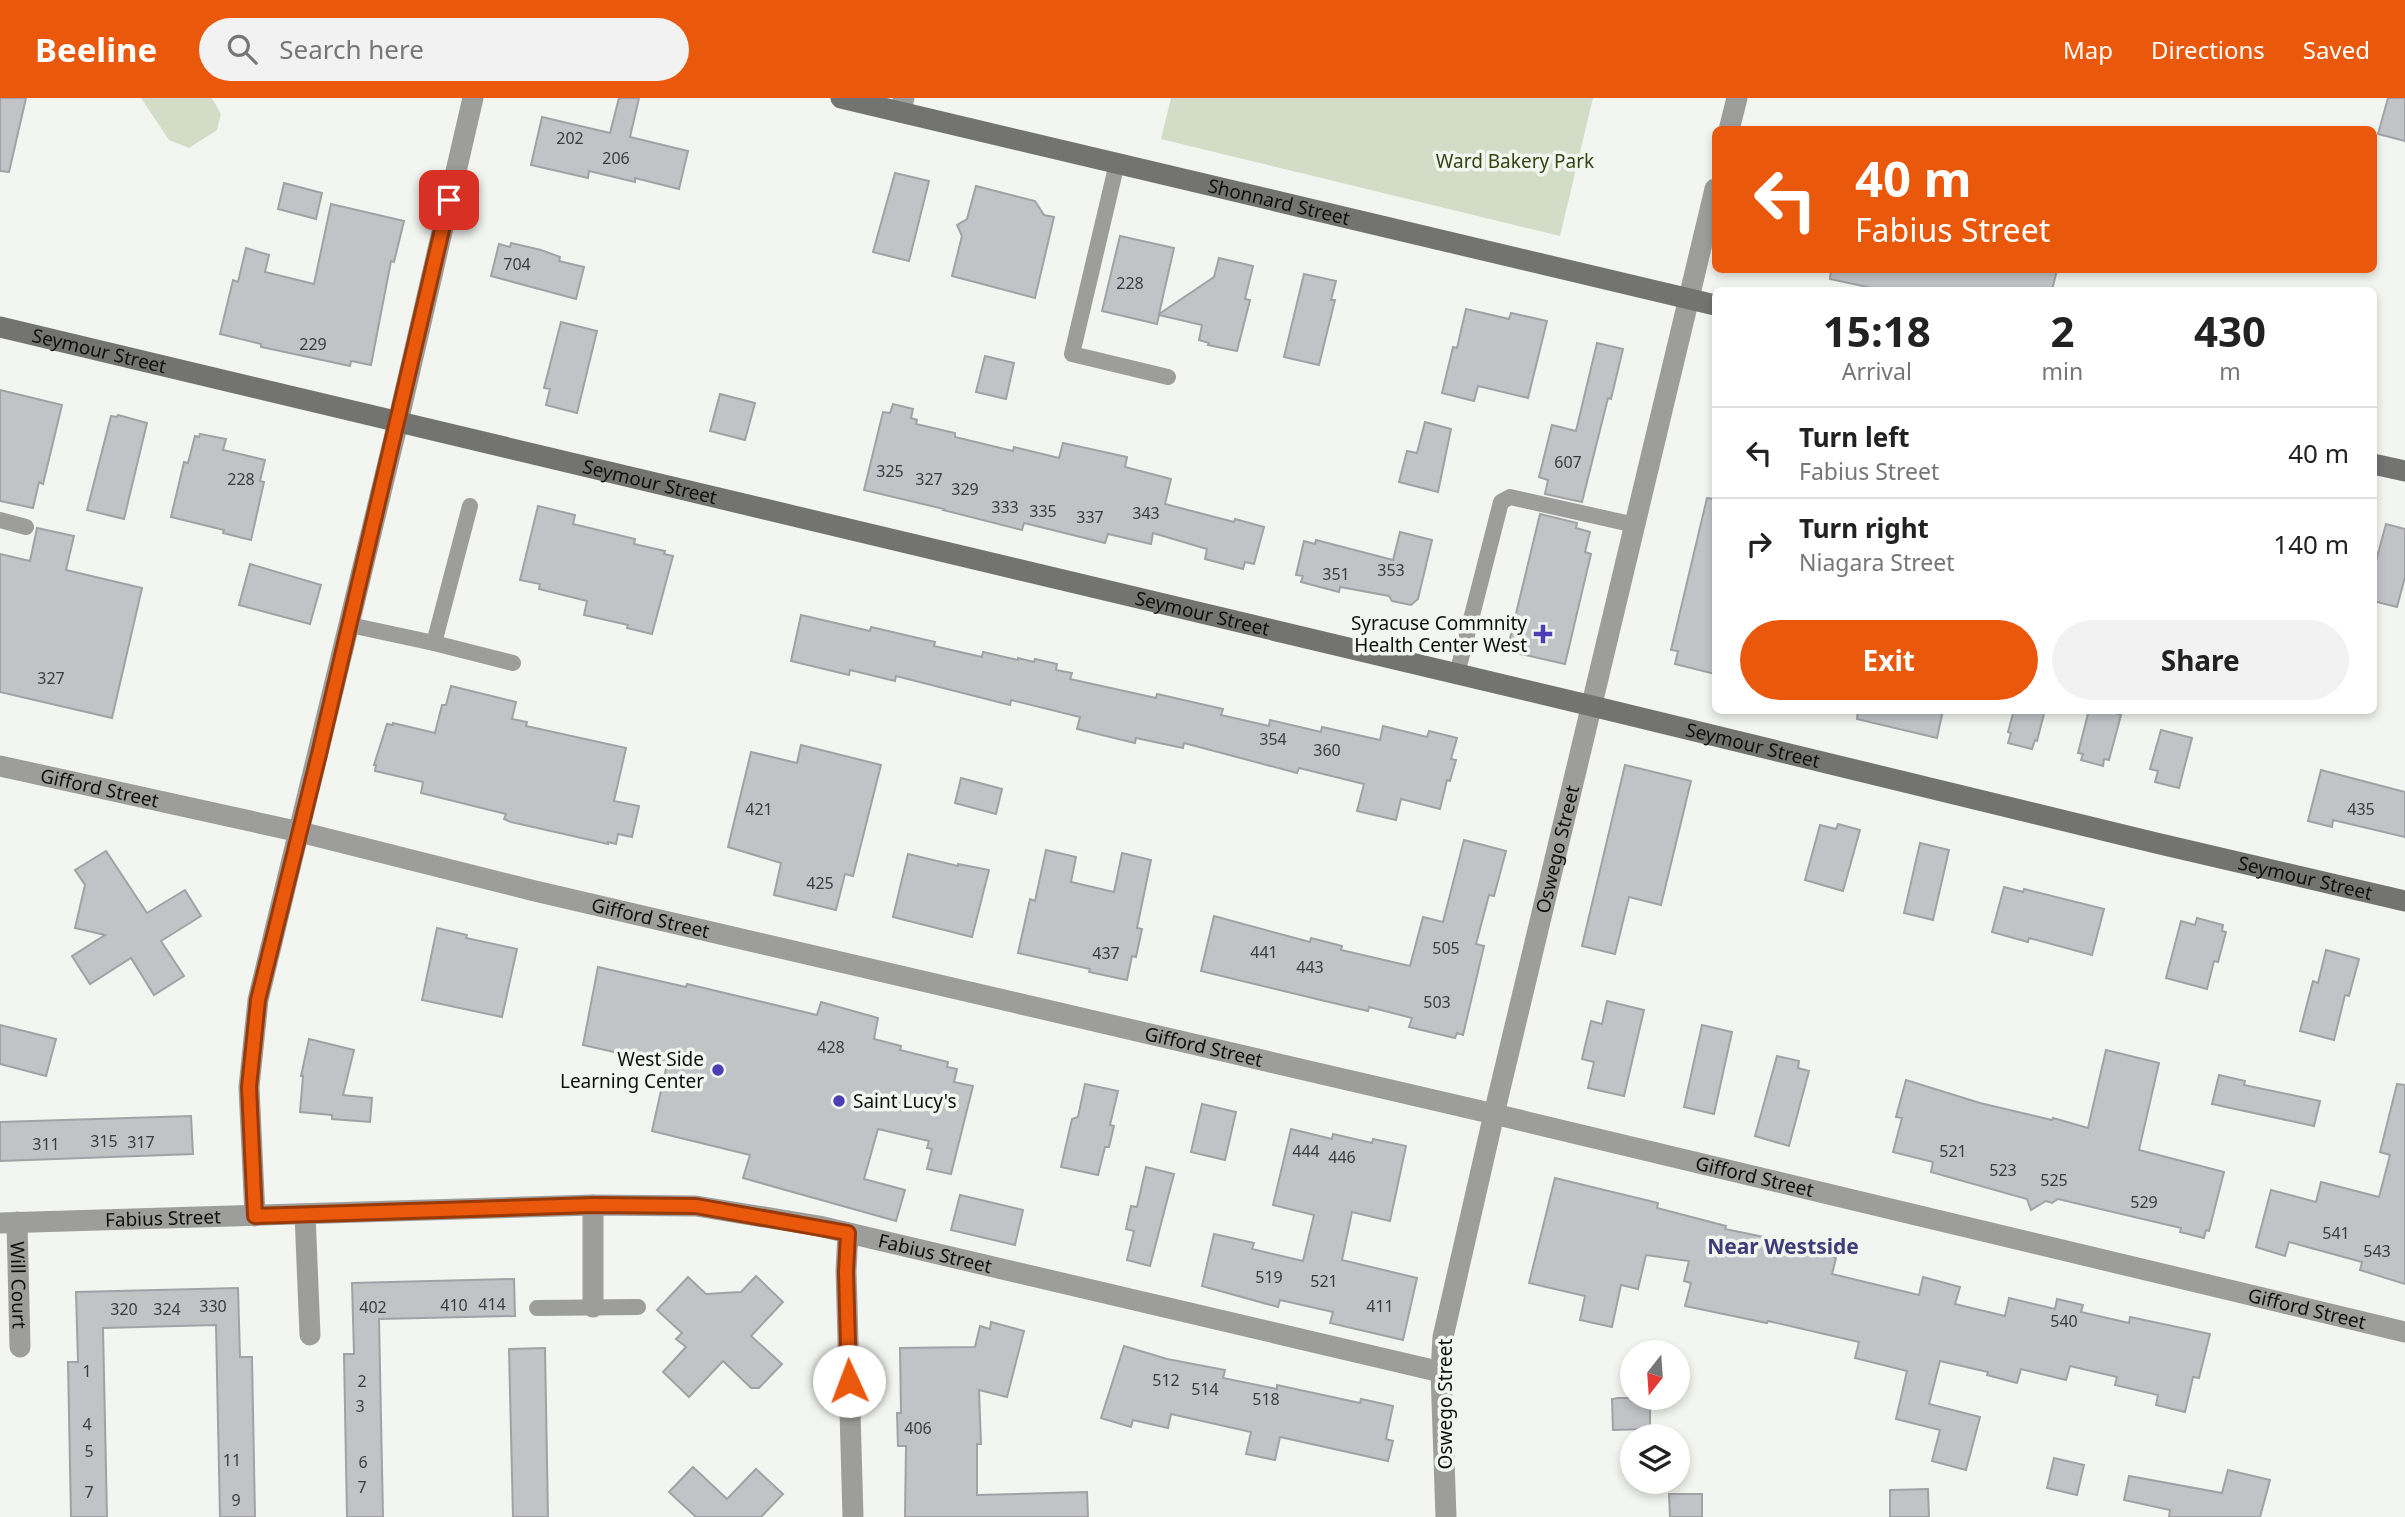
<!DOCTYPE html>
<html lang="en">
<head>
<meta charset="utf-8">
<style>
	:root { --surface:#fff; --page:#f2f2f2; --text:#222; --muted:#767676; --line:#e0e0e0; --accent:#ea580c }
	body { margin:0; font-family:"Noto Sans",sans-serif; background:var(--page); color:var(--text); height:100vh; display:flex; flex-direction:column; font-size:26px; white-space:nowrap }
	* { box-sizing:border-box; margin:0 }
	p { font-size:23px; color:var(--muted) }
	.icon { flex:none; width:38px; height:38px; fill:none; stroke:currentColor; stroke-width:2; stroke-linecap:round; stroke-linejoin:round }
	.map { position:relative; flex:1; overflow:hidden }
	.details { position:absolute; left:1712px; top:189px; width:665px; height:427px; display:flex; flex-direction:column; background:var(--surface); border-radius:10px; box-shadow:0 4px 10px #0003 }
	.details>* { flex:none }
	.hud { position:absolute; left:1712px; top:28px; width:665px; height:147px; border-radius:10px; box-shadow:0 4px 10px #0003; background:#ea580c; color:#fff; overflow:hidden }
	.needle { width:46px; rotate:197deg }
	.fabs { position:absolute; left:1620px; top:1242px; display:grid; gap:14px }
	.fabs a { display:grid; place-items:center; width:70px; height:70px; border-radius:50%; background:var(--surface); box-shadow:0 4px 10px #0003; font-size:35px }
	.pin { position:absolute; display:grid; place-items:center; width:60px; height:60px; color:#fff; margin:-30px; border-radius:14px; box-shadow:0 4px 10px #0006 }
	.me { position:absolute; width:77px; margin:-38px; rotate:358deg; stroke-linejoin:round; filter:drop-shadow(0 0 5px #0008) }
	.turn { display:flex; align-items:center; gap:24px; height:147px; padding:0 28px; font-size:32px }
	.turn .icon { width:91px; height:91px; stroke-width:2.5 }
	.turn b { display:block; font-size:49px; line-height:60px }
	.eta { display:flex; justify-content:space-evenly; align-items:center; height:119px; text-align:center }
	.eta b { font-size:42px; font-weight:700; line-height:49px }
	.button { display:flex; gap:14px; margin-top:auto; padding:14px 28px }
	.button a { flex:1; height:80px; border-radius:42px; background:var(--accent); color:#fff; font-size:28px; font-weight:700; line-height:80px; text-align:center }
	.button a+a { background:var(--page); color:var(--text) }
	ul { padding:0; list-style:none }
	li { display:flex; align-items:center; gap:21px; height:91px; padding:0 28px; border-top:2px solid var(--line) }
	li div { flex:1 }
	li b { display:block; font-size:26px }
	li em { font-style:normal }
	header { display:flex; align-items:center; gap:42px; box-sizing:border-box; height:98px; padding:0 35px; background:var(--accent); color:#fff }
	header strong { font-size:33px }
	nav { display:flex; gap:38px; margin-inline-start:auto; font-size:24px }
	.search { width:490px; height:63px; background:var(--page); display:flex; align-items:center; gap:18px; box-sizing:border-box; padding:0 24px; border-radius:38px; color:var(--muted); font-size:26px }
	.map>svg:first-child { display:block }
</style>
</head>
<body>
<header>
<strong>Beeline</strong>
<div class="search"><svg class="icon" aria-label="search" viewBox="0 0 24 24"><circle cx="10" cy="10" r="6"/><path d="M15 15l6 6"/></svg>Search here</div>
<nav><a>Map</a><a>Directions</a><a>Saved</a></nav>
</header>
<div class="map">
<svg width="2405" height="1419" viewBox="0 0 2405 1419">
	<rect width="100%" height="100%" fill="#f3f5f0"/>
	<!-- green -->
	<g fill="#d3dcc6">
		<path d="M141,0h71l9,16 -4,16 -28,18 -20,-8z"/>
		<path d="M1171,0h422l-33,138 -399,-97z"/>
	</g>
	<!-- building -->
	<g fill="#c2c3c7" stroke="#a2a2a6" stroke-width="2">
		<path d="M0,0h26l-17,74 -9,-1z"/>
		<path d="M619,0h20l-9,39 58,14 -9,38 -44,-11v4l-46,-11 -1,7 -57,-13 11,-48 68,16z"/>
		<path d="M2388,0h17v43l-27,-7z"/>
		<path d="M895,75l34,8 -20,80 -36,-9z"/>
		<path d="M284,85l38,10 -6,26 -38,-10z"/>
		<path d="M976,88l59,15 9,14 10,2 -19,81 -83,-22 10,-40 -5,-11 10,-6z"/>
		<path d="M331,106l73,17 -10,41 -3,-1 -20,104 -20,-4 -1,5 -37,-8 -52,-11v-3l-41,-10 13,-54 5,2 8,-34 23,7 -4,17 49,12z"/>
		<path d="M1120,138l54,12 -15,66 55,-37 5,-19 34,8 -8,33 5,1 -13,51 -29,-6 1,-2 -10,-3 3,-15 -43,-10 -2,9 -55,-13z"/>
		<path d="M511,145l30,7 19,7 -1,4 25,6 -8,32 -85,-23 8,-32 11,3z"/>
		<path d="M1831,172h226l-5,20h-171l-51,-11z"/>
		<path d="M1304,176l32,7 -5,19h4l-16,65 -35,-8z"/>
		<path d="M1466,211l43,10 2,-6 36,8 -19,77 -50,-12 -4,15 -32,-8 11,-46 4,1z"/>
		<path d="M561,224l36,9 -20,82 -31,-8 4,-16 -6,-1z"/>
		<path d="M1597,245l26,6 -12,50 -3,-1 -26,104 -37,-8 3,-14 -9,-3 13,-52 24,6z"/>
		<path d="M985,258l29,7 -8,36 -30,-7z"/>
		<path d="M0,292l62,15 -19,79 -4,-2 -6,26 -33,-7z"/>
		<path d="M720,296l35,9 -10,37 -35,-9z"/>
		<path d="M893,306l20,5 -2,9 6,2 -1,4 39,9v4l58,14 1,-4 45,11 4,-15 64,14 -2,10 46,12 -6,25 69,18 1,-3 29,8 -10,37 -9,-2 -2,7 -38,-10 2,-10 -54,-16 -2,11 -43,-10 -3,9 -81,-20 -2,7 -79,-20 1,-1 -80,-19 19,-78 7,1z"/>
		<path d="M118,317l29,8 -23,96 -37,-9 24,-94 6,1z"/>
		<path d="M1425,324l26,7 -13,63 -39,-10 8,-31 10,2z"/>
		<path d="M200,336l26,5 -3,11 42,10 -5,21 4,1 -13,58 -28,-7 1,-3 -53,-13 13,-55 4,1 7,-27 4,1z"/>
		<path d="M1707,400l8,1v175l-40,-10 3,-13 -7,-1z"/>
		<path d="M538,408l37,9 -2,9 62,15 -1,5 31,7 -1,3 9,2 -21,78 -25,-6 1,-3 -44,-10 3,-14 -48,-12 1,-5 -20,-4z"/>
		<path d="M1540,416l37,9 -1,5 14,4 -5,20 6,2 -26,110 -58,-13z"/>
		<path d="M2386,426l19,5v48l-8,30 -24,-6v-29z"/>
		<path d="M37,430l37,8 -8,34 76,18 -30,130 -112,-26v-138l30,7z"/>
		<path d="M1400,434l32,8 -14,59 -7,6 -19,-4 -3,-5 -49,-9 -1,5 -38,-10 2,-6 -7,-1 8,-34 11,3 1,-4 77,20z"/>
		<path d="M250,466l71,21 -11,39 -71,-19z"/>
		<path d="M801,517l69,16 1,-4 64,15 -1,4 48,11 1,-5 35,8v-2l16,4 1,-3 22,5 -1,6 16,3 -2,6 86,19 1,-4 66,15 -2,6 48,11 1,-6 51,12 1,-5 58,13 3,-14 44,11 2,-6 28,7 -6,21 5,1 -6,21 -3,-1 -7,29 -39,-10 -5,21 -39,-9 7,-27 -65,-16 -2,5 -113,-30 -1,5 -47,-10 -1,5 -58,-14 3,-12 -69,-17 -1,5 -114,-29 -1,5 -45,-11 -1,5 -58,-14z"/>
		<path d="M451,588l65,16 -4,17 15,3 -1,4 100,22 -12,53 25,5 -7,31 -14,-3 -2,10 -8,-2v2l-97,-22 -7,-3 2,-5 -85,-21 2,-11 -48,-11 1,-6h-2l13,-41 6,1v-2l42,10 7,-28h4z"/>
		<path d="M1858,612h85l-6,28 -80,-19z"/>
		<path d="M2014,612h31l-8,31 -2,-1 -3,9 -24,-6 3,-10 -3,-1z"/>
		<path d="M2089,612h16l16,5 -12,45 -5,-1 -1,7 -22,-6 2,-6 -5,-1z"/>
		<path d="M2161,632l31,8 -13,50 -24,-6 3,-11 -8,-2z"/>
		<path d="M801,647l80,20 -28,111 -8,-2 -9,36 -62,-15 7,-32 -53,-16 23,-95 46,11z"/>
		<path d="M1625,667l66,16 -30,124 -32,-8 -14,57 -33,-8z"/>
		<path d="M2321,672l84,22v45l-72,-17 -1,7 -24,-6z"/>
		<path d="M961,680l41,11 -6,25 -41,-11z"/>
		<path d="M1838,726l22,6 -17,61 -38,-11 15,-55 16,4z"/>
		<path d="M1464,742l42,11 -12,45 -5,-1 -13,49 8,2 -21,89 -6,-2 -2,5 -46,-11 3,-9 -43,-11 -1,4 -39,-9 -128,-31 13,-55 96,26 1,-4 31,8 -1,4 69,16 13,-49 20,5z"/>
		<path d="M1920,745l29,7 -16,70 -29,-7z"/>
		<path d="M1046,752l30,7 -5,25 43,10 8,-39 29,7 -14,68 5,1 -6,28 -4,-1 -5,24 -38,-8 1,-3 -72,-16 12,-54 5,2z"/>
		<path d="M106,753l41,62 38,-23 16,26 -40,25 23,35 -30,19 -23,-37 -41,26 -18,-28 33,-21 -30,-7 10,-43 -10,-15z"/>
		<path d="M908,756l50,12v-2l31,6 -17,67 -79,-20z"/>
		<path d="M2004,789l19,5 1,-3 80,20 -12,46 -63,-17 -1,4 -36,-10z"/>
		<path d="M2197,820l26,7 -1,6 4,1 -8,30 -4,-1 -7,28 -41,-11 15,-57 14,4z"/>
		<path d="M437,830l30,7 -1,3 51,11 -15,68 -80,-17z"/>
		<path d="M2326,852l33,9 -10,37 -4,-1 -11,45 -34,-9 13,-50 5,2z"/>
		<path d="M598,869l88,20 1,-3 130,31 4,-13 57,16 -4,21 27,7 -1,4 48,12 -1,5 10,2 -3,13 19,4 -22,88 -24,-5 5,-20 -5,-1 2,-7 -51,-12 -14,50 41,11 -9,31 -153,-43 7,-23 -98,-24 15,-67 -84,-19z"/>
		<path d="M1607,903l37,9 -20,86 -36,-8 6,-26 -12,-3 9,-38 11,3z"/>
		<path d="M0,927l56,14 -10,37 -46,-12z"/>
		<path d="M1702,927l30,7 -18,82 -30,-7z"/>
		<path d="M309,941l45,11 -11,45 29,3 -2,24 -38,-3v-4l-32,-3 3,-36h-2z"/>
		<path d="M2106,952l53,13 -20,87 85,22 -15,59 -3,-1 -2,8 -24,-6 1,-4 -123,-29 -6,4 -6,-2 -15,9 -4,-11 -96,-27 2,-10 -40,-10 9,-34 -6,-1 10,-37 74,23 72,17 1,-2 35,10z"/>
		<path d="M1777,958l22,5 -1,7 11,3 -20,75 -34,-10z"/>
		<path d="M2219,977l26,6 -1,4 76,16 -6,25 -102,-22z"/>
		<path d="M1085,986l33,7 -8,34 4,1 -5,21h-4l-7,28 -37,-8 11,-48 6,-2z"/>
		<path d="M2397,986l8,1v199l-45,-14 2,-8 -73,-20 -4,14 -29,-9 15,-57 45,12 5,-20 58,15 11,-42 -10,-3z"/>
		<path d="M1202,1006l34,8 -11,48 -34,-8z"/>
		<path d="M191,1018l2,38 -193,7v-39z"/>
		<path d="M1291,1031l41,10 1,-5 39,9 1,-4 33,7 -16,75 -38,-9 -10,48 75,18 -14,62 -73,-17 3,-11 -53,-12 -2,7 -76,-21 12,-52 40,9 -2,6 51,12 11,-46 -41,-10z"/>
		<path d="M1146,1069l28,7 -24,92 -23,-6 7,-29 -8,-2 5,-23 6,1z"/>
		<path d="M1555,1080l103,25 -1,5 69,18 -1,3 59,12v4l52,13 -4,16 87,21 4,-18 37,10 -5,17 50,12 4,-18 46,11 2,-10 26,6 -2,7 48,11 1,-6 80,17 -11,44 -6,-1 -8,35 -29,-7 2,-10 -43,-10 2,-8 -47,-11 -4,14 -45,-11 -4,14 -30,-8 1,-3 -48,-11 -11,43 51,13 -14,53 -34,-9 8,-31 -44,-11 11,-48 -52,-13 4,-16 -91,-21 -1,2 -82,-17 6,-23 -7,-2 5,-20 -43,-6 -8,34 -17,-4 -9,42 -32,-7 5,-24 -56,-13z"/>
		<path d="M960,1097l63,15 -8,35 -64,-15z"/>
		<path d="M756,1178l27,26 -32,34 31,28 -23,24h-8l-28,-27 -34,36 -26,-25 23,-25 -10,-8 6,-6 -25,-23 31,-33 18,17 35,-2z"/>
		<path d="M514,1181l1,37 -136,3 4,198h-36l-3,-163h10l-2,-71z"/>
		<path d="M238,1190l2,69h12l3,160h-35l-4,-192 -113,3 4,189h-36l-3,-155h10l-2,-70z"/>
		<path d="M991,1224l33,9 -17,66 -28,-7 2,54h-4v51l110,-3 1,25h-183l1,-71h-8l-1,-33h4l-1,-65 75,-1 5,-21 10,3z"/>
		<path d="M1124,1248l43,13 58,11 -2,8 54,11v-4l83,18 1,-4 32,7 -7,33 7,2 -5,20 -108,-24 -5,23 -29,-6 5,-22 -80,-18 -3,14 -35,-8 -2,7 -30,-9z"/>
		<path d="M545,1250l3,169h-35l-4,-168z"/>
		<path d="M1618,1300h32v31l-37,1 -1,-31z"/>
		<path d="M2054,1360l30,7 -7,30 -30,-7z"/>
		<path d="M693,1369l34,32 29,-30 27,25 -22,23h-65l-27,-25z"/>
		<path d="M2228,1372l42,10 -10,37h-91l1,-7 -46,-10 5,-24 93,17z"/>
		<path d="M1928,1391l1,28h-39v-27z"/>
		<path d="M1669,1396h33v23h-32z"/>
	</g>
	<g fill="none" stroke-linecap="round" stroke-linejoin="round">
		<!-- lane -->
		<g stroke="#9d9d9c" stroke-width="16">
			<path d="M1117,65l-45,191 96,23"/>
			<path d="M0,422l26,7"/>
			<path d="M350,527l84,18 36,-137"/>
			<path d="M434,545l79,20"/>
			<path d="M1457,576l44,-172 9,-5 125,28"/>
			<path d="M537,1210l101,-1"/>
		</g>
		<!-- street -->
		<g stroke="#9d9d9c" stroke-width="21">
			<path d="M900,14l4,-14"/>
			<path d="M1729,32l8,-32"/>
			<path id="s1" d="M0,668l300,66 235,59 959,223 911,218"/>
			<path d="M593,1107v102"/>
			<path d="M305,1116l5,121"/>
			<path d="M255,1118l-6,-129 9,-87 140,-578 75,-324"/>
			<path id="s2" d="M17,1124l3,125"/>
			<path id="s3" d="M0,1125l593,-18 103,1 123,20 622,146"/>
			<path d="M848,1135l-2,38 7,246"/>
			<path id="s4" d="M1446,1419l-5,-145 2,-35 51,-223 221,-925"/>
		</g>
		<!-- secondary -->
		<g stroke="#737472" stroke-width="21">
			<path id="s5" d="M841,0l874,207"/>
			<path id="s6" d="M0,229l1592,379 564,137 249,58"/>
			<path d="M2373,366l32,7"/>
		</g>
	</g>
	<g fill="none" stroke-linecap="round" stroke-linejoin="round">
		<defs>
			<path id="route" d="M449,102l-130,554 -61,246 -9,87 6,129 338,-11 103,1 152,27 -2,39 3,109"/>
		</defs>
		<!-- route casing -->
		<use href="#route" stroke="#983908" stroke-width="18"/>
		<!-- route -->
		<use href="#route" stroke="#ea580c" stroke-width="12"/>
	</g>
	<!-- markers -->
	<g fill="#4d3eb6" stroke="#f3f5f0" stroke-width="2.5">
		<path d="M1539.5 525.5h7v7h7v7h-7v7h-7v-7h-7v-7h7z"/>
		<circle cx="718" cy="972" r="7"/>
		<circle cx="839" cy="1003" r="7"/>
	</g>
	<g text-anchor="middle" stroke-width="7" stroke-linejoin="round" paint-order="stroke">
		<!-- number labels -->
		<g font-size="16" fill="#3b3c3c">
			<text x="570" y="46">202</text>
			<text x="616" y="66">206</text>
			<text x="517" y="172">704</text>
			<text x="1130" y="191">228</text>
			<text x="313" y="252">229</text>
			<text x="1568" y="370">607</text>
			<text x="890" y="379">325</text>
			<text x="241" y="387">228</text>
			<text x="929" y="387">327</text>
			<text x="965" y="397">329</text>
			<text x="1005" y="415">333</text>
			<text x="1043" y="419">335</text>
			<text x="1146" y="421">343</text>
			<text x="1090" y="425">337</text>
			<text x="1391" y="478">353</text>
			<text x="1336" y="482">351</text>
			<text x="51" y="586">327</text>
			<text x="1273" y="647">354</text>
			<text x="1327" y="658">360</text>
			<text x="759" y="717">421</text>
			<text x="2361" y="717">435</text>
			<text x="820" y="791">425</text>
			<text x="1446" y="856">505</text>
			<text x="1264" y="860">441</text>
			<text x="1106" y="861">437</text>
			<text x="1310" y="875">443</text>
			<text x="1437" y="910">503</text>
			<text x="831" y="955">428</text>
			<text x="104" y="1049">315</text>
			<text x="141" y="1050">317</text>
			<text x="46" y="1052">311</text>
			<text x="1306" y="1059">444</text>
			<text x="1953" y="1059">521</text>
			<text x="1342" y="1065">446</text>
			<text x="2003" y="1078">523</text>
			<text x="2054" y="1088">525</text>
			<text x="2144" y="1110">529</text>
			<text x="2336" y="1141">541</text>
			<text x="2377" y="1159">543</text>
			<text x="1269" y="1185">519</text>
			<text x="1324" y="1189">521</text>
			<text x="492" y="1212">414</text>
			<text x="454" y="1213">410</text>
			<text x="213" y="1214">330</text>
			<text x="1380" y="1214">411</text>
			<text x="373" y="1215">402</text>
			<text x="124" y="1217">320</text>
			<text x="167" y="1217">324</text>
			<text x="2064" y="1229">540</text>
			<text x="87" y="1279">1</text>
			<text x="1166" y="1288">512</text>
			<text x="362" y="1289">2</text>
			<text x="1205" y="1297">514</text>
			<text x="1266" y="1307">518</text>
			<text x="360" y="1314">3</text>
			<text x="87" y="1332">4</text>
			<text x="918" y="1336">406</text>
			<text x="89" y="1359">5</text>
			<text x="232" y="1368">11</text>
			<text x="363" y="1370">6</text>
			<text x="362" y="1395">7</text>
			<text x="89" y="1400">7</text>
			<text x="236" y="1408">9</text>
		</g>
		<!-- park labels -->
		<g font-size="19" fill="#34450f" stroke="#f3f5f0">
			<text x="1515" y="70">Ward Bakery Park</text>
		</g>
		<!-- street labels -->
		<g font-size="19" fill="#0e0f0e" stroke="#f3f5f0">
			<text dy="7" stroke="none"><textPath href="#s5" startOffset="450">Shonnard Street</textPath></text>
			<text dy="7" stroke="none"><textPath href="#s6" startOffset="102">Seymour Street</textPath></text>
			<text dy="7" stroke="none"><textPath href="#s6" startOffset="668">Seymour Street</textPath></text>
			<text dy="7" stroke="none"><textPath href="#s6" startOffset="1236">Seymour Street</textPath></text>
			<text dy="7" stroke="none"><textPath href="#s6" startOffset="1802">Seymour Street</textPath></text>
			<text dy="7" stroke="none"><textPath href="#s1" startOffset="102">Gifford Street</textPath></text>
			<text dy="7" stroke="none"><textPath href="#s4" startOffset="681">Oswego Street</textPath></text>
			<text dy="7" stroke="none"><textPath href="#s6" startOffset="2370">Seymour Street</textPath></text>
			<text dy="7" stroke="none"><textPath href="#s1" startOffset="668">Gifford Street</textPath></text>
			<text dy="7" stroke="none"><textPath href="#s1" startOffset="1236">Gifford Street</textPath></text>
			<text dy="7" stroke="none"><textPath href="#s1" startOffset="1802">Gifford Street</textPath></text>
			<text dy="7" stroke="none"><textPath href="#s3" startOffset="163">Fabius Street</textPath></text>
			<text dy="7" stroke="none"><textPath href="#s3" startOffset="940">Fabius Street</textPath></text>
			<text dy="7" stroke="none"><textPath href="#s2" startOffset="63">Will Court</textPath></text>
			<text dy="7" stroke="none"><textPath href="#s1" startOffset="2370">Gifford Street</textPath></text>
			<text transform="translate(1445 1306) rotate(-90)" y="7">Oswego Street</text>
		</g>
		<!-- poi labels -->
		<g font-size="19" fill="#0e0f0e" stroke="#f3f5f0" text-anchor="end">
			<text x="1527" y="532">Syracuse Commnity<tspan x="1527" dy="22">Health Center West</tspan></text>
			<text x="704" y="968">West Side<tspan x="704" dy="22">Learning Center</tspan></text>
			<text x="853" y="1010" text-anchor="start">Saint Lucy's</text>
		</g>
		<!-- neighbourhood labels -->
		<g font-size="21" font-weight="bold" fill="#3e3c79" stroke="#f3f5f0">
			<text x="1783" y="1156">Near Westside</text>
		</g>
	</g>
</svg>
<div class="fabs">
<a><svg class="needle" viewBox="-14 -14 28 28"><path d="M0-13l5 13h-10z" fill="#e53935"/><path d="M0 13l5-13h-10z" fill="#767676"/></svg></a>
<a><svg class="icon" aria-label="layers" viewBox="0 0 24 24"><path d="M12 4l9 5-9 5-9-5zM3 14l9 5 9-5"/></svg></a>
</div>
<div class="pin" style="left:449px;top:102px;background:#d93025"><svg class="icon" aria-label="arrive" viewBox="0 0 24 24"><path d="M6 21V4h12l-3 4 3 4H6"/></svg></div>
<svg class="me" style="left:849px;top:1283px" viewBox="-20 -20 40 40"><circle r="19" fill="#fff"/><path d="M0-13L10 11 0 6-10 11z" fill="#ea580c"/></svg>
<div class="hud">
<div class="turn"><svg class="icon" aria-label="left" viewBox="0 0 24 24"><path d="M17 20v-9H6M10 6l-5 5 5 5"/></svg><div><b>40 m</b>Fabius Street</div></div>
</div>
<section class="details">
<div class="eta">
<div><b>15:18</b><p>Arrival</p></div>
<div><b>2</b><p>min</p></div>
<div><b>430</b><p>m</p></div>
</div>
<ul>
<li><svg class="icon" aria-label="left" viewBox="0 0 24 24"><path d="M17 20v-9H6M10 6l-5 5 5 5"/></svg><div><b>Turn left</b><p>Fabius Street</p></div><em>40 m</em></li>
<li><svg class="icon" aria-label="right" viewBox="0 0 24 24"><path d="M7 20v-9h11M14 6l5 5-5 5"/></svg><div><b>Turn right</b><p>Niagara Street</p></div><em>140 m</em></li>
</ul>
<div class="button"><a>Exit</a><a>Share</a></div>
</section>
</div>
</body>
</html>
